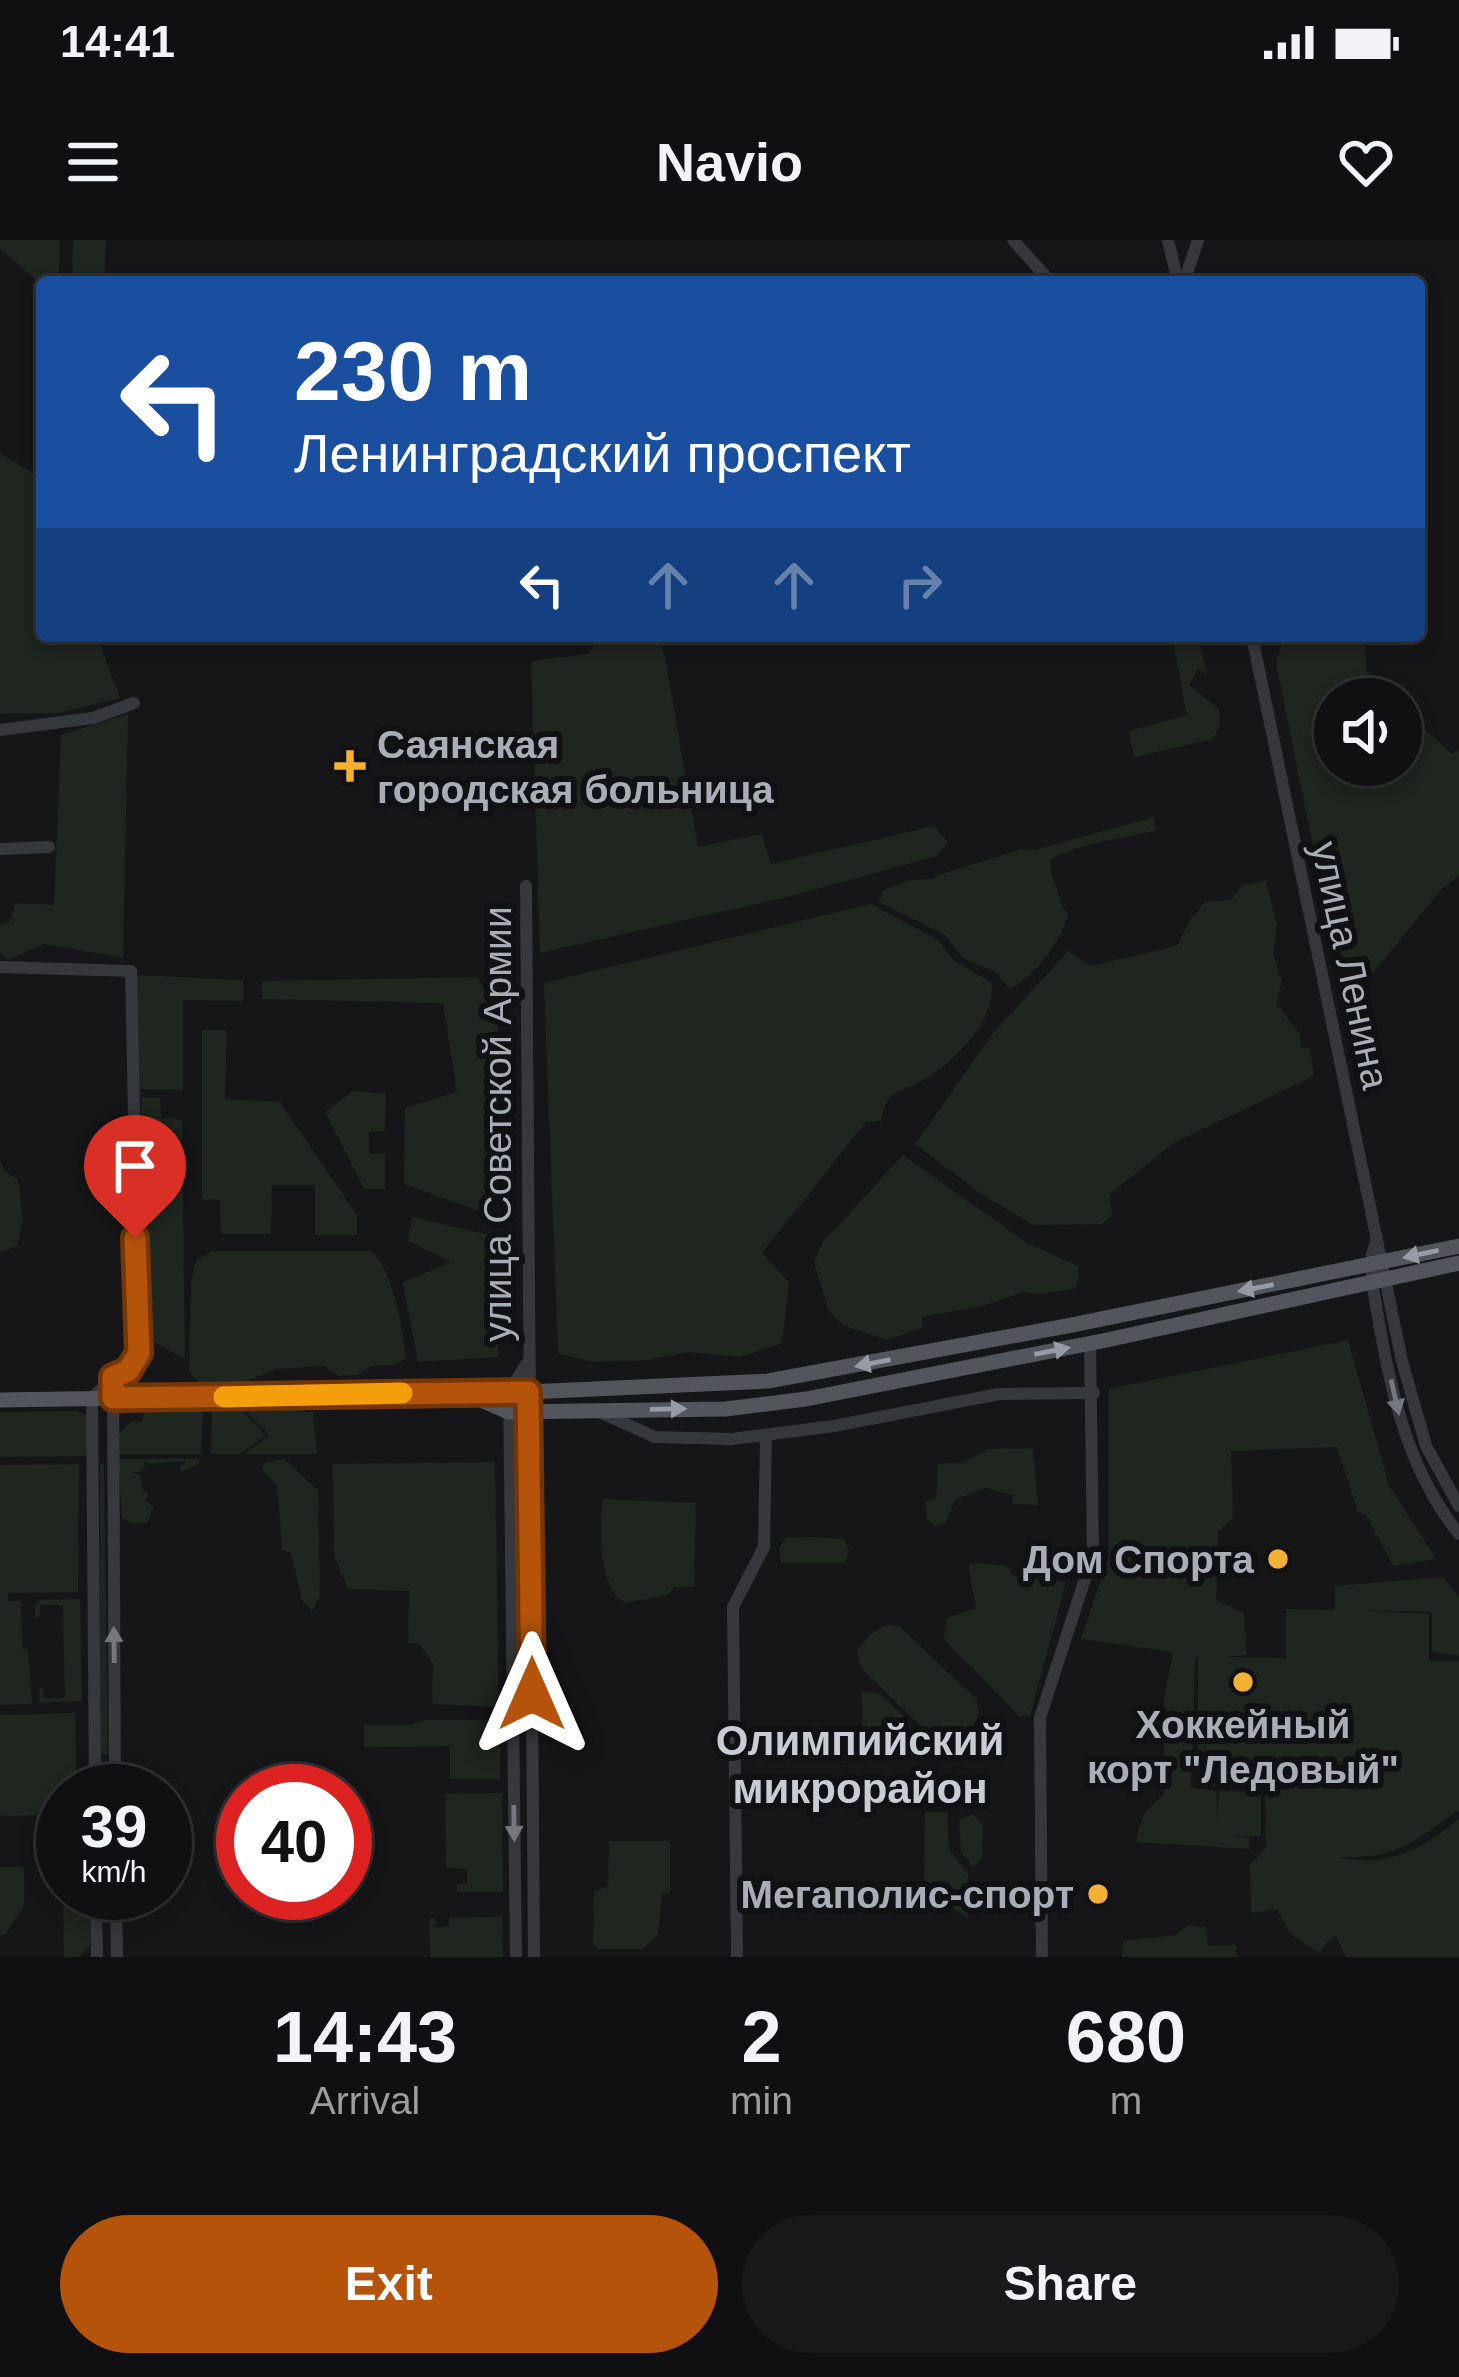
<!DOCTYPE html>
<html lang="en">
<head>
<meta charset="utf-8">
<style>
	:root { --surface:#101012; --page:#19191b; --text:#f1f3f6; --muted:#9c9d9f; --line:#303032; --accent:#b45309 }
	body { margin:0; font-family:Helvetica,sans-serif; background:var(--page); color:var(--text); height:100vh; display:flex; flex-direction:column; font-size:45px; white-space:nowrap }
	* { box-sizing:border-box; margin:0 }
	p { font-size:39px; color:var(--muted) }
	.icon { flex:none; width:66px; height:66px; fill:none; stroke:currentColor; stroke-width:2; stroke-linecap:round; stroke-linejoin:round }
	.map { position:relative; height:1717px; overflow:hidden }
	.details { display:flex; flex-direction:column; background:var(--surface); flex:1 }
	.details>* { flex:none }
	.guide { position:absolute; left:36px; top:36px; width:1389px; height:366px; border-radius:12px; box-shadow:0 6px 18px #0003,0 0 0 3px var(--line); background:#1a4fa0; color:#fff; overflow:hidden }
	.fabs { position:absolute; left:1314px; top:438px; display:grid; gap:24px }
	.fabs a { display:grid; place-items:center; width:108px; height:108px; border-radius:50%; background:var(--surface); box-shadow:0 6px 18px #0003,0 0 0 3px var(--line); font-size:60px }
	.speed { position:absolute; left:36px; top:1524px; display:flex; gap:24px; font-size:60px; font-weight:700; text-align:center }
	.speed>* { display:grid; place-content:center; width:156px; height:156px; border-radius:50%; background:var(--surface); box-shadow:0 6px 18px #0003,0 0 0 3px var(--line); line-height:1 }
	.speed small { font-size:30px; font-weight:400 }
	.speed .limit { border:18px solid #d22; background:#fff; color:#111 }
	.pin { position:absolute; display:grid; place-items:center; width:102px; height:102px; color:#fff; margin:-123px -51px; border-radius:50% 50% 50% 0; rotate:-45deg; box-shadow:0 0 12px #0007 }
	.pin .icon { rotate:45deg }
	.me { position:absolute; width:132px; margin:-66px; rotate:0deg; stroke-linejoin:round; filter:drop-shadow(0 0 9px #0008) }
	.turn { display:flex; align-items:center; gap:42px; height:252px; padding:0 60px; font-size:54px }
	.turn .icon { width:156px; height:156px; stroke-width:2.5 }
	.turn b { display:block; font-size:84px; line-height:102px }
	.lanes { display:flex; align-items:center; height:114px; padding:0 60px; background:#0003; justify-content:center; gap:60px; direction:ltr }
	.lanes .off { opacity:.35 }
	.eta { display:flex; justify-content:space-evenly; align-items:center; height:204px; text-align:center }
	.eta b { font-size:72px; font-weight:800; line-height:84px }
	.cta { display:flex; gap:24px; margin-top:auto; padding:24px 60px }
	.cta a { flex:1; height:138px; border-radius:72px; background:var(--accent); color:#fff; font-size:48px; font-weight:800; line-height:138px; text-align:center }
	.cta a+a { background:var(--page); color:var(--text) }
	.status { display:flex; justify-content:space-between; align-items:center; height:84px; padding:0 60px; background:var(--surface); direction:ltr }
	.status svg { height:33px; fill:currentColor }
	header { display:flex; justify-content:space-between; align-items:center; height:156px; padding:0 60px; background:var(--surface); font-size:54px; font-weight:800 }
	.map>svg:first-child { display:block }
</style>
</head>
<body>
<div class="status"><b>14:41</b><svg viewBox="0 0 49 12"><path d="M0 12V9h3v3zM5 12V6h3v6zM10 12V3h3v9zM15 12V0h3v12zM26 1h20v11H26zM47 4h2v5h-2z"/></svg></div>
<header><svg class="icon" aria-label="menu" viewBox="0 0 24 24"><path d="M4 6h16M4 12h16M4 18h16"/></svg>Navio<svg class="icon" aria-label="heart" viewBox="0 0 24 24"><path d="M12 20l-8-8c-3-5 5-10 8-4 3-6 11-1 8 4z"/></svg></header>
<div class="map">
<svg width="1459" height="1717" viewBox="0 0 1459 1717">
	<rect width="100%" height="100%" fill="#161618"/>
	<!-- green -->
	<g fill="#1e261f">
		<path d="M0,0h59v42l-17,3 -42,-36z"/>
		<path d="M73,0h33l-2,40 -32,2z"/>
		<path d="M0,213l42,26v157h55l23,62 -61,15 -59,1z"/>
		<path d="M601,396h60l37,211 64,-13 9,30 163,-38 14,16 -11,14 -150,41 -247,56 -9,-292 57,-7z"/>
		<path d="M1172,396h25l10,38 -9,-5 -9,16 30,24 1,17 -7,13 -79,18 -5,-26 58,-16z"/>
		<path d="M1284,396h81l1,35 26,28h-57v66h66v-57l51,46 7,-4v125l-17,14 -91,110 -33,-128 -42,-208z"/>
		<path d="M128,474l-5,244 -79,-14 -36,16 -8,-9v-27l9,-2 7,-19 38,2 7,-170z"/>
		<path d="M1154,577l2,13c-33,10 -72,11 -104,29 -5,15 9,32 10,49l6,4c-4,27 -34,66 -59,77l-12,-16 -34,-15 -18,-23 -66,-33 4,-12c10,-2 14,-6 24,-9 13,-4 22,2 32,-6l82,-26 14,1z"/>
		<path d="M1266,641l11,44 -4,29 9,27 -6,22 24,31 1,13 9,2 4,27 -140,67 -64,51 2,22 -10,8 -69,1 -50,-30 -68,-51 78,-111 75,-82 23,15 86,-20 11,-23 17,-21 27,-2 10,-15z"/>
		<path d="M871,664l67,36 17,21 37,22c2,39 -35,77 -67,96 -25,15 -38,8 -44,42l-15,1 -104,131 27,29 -7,61 -42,14 -51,-5 -41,8 -55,2 -35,-9 -14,-370z"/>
		<path d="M136,735l107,5v21l-60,-1v90l-46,-1z"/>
		<path d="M478,737l20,42 4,175 -13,-7 1,28 -86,-31 1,-76 52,-16 -14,-89 -181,-4v-18z"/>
		<path d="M202,790h25l-2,69 55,3 77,113v20h-42v-50h-43l-1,49h-50l-1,-34 -18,-1z"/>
		<path d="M353,851l33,3 -1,37 -16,1v21l16,1v35h-21l-39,-77z"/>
		<path d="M141,858h19l1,20 21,1 3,241 -40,-24z"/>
		<path d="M903,915l124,88 51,23 1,13 -4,10 -35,5 -18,-2 -40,14 -60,11v11l-36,12 -41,-14 -16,-14 -15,-50 9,-20z"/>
		<path d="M0,921l5,10 13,9 5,38 -6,28 -17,6z"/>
		<path d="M412,977l90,21 2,86 -2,9 -5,2 2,22 -81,5 -15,-80 48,-20 -43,-21z"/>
		<path d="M211,1011h161c23,27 30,73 34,108l-12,6 -23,1 -14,9 -18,1 -15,-10 -48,3 -41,17 -33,-1 -13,-13 2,-91 5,-20z"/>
		<path d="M1348,1100l41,145 47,74 -43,7 -26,-50 -9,-5 -21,-64 -106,4 2,67 -15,14 -2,68 28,13 3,42 -24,2 63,1v-49l49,1v-24l108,-9 16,20v59l-27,-4v-40l-78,-2 75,4v47h30v149c-46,32 -61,49 -119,47 49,12 82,-9 119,-38v138h-113l-11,-22 -17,18 -27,-19 -14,-25 -26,4 -1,-48 16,-18 -1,-57h24l-1,-3 -90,-1v-129l-3,1 -4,130 25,3 2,30 1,-30 42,1v44h-28l16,2 1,11 -114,-7c4,-24 9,-33 28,-47v-97l9,-46 -92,-13 28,-82v-168z"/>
		<path d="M195,1166l8,7 -2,41h-83v-19l13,-13h11l3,-13z"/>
		<path d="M217,1166h20l29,29 -26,19h-29l1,-42z"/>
		<path d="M241,1166l61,1 4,5h7l4,42h-73l25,-19z"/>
		<path d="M78,1171l10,5 2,40 -90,1v-45z"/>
		<path d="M1033,1208l5,57 -25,-1v-9l-28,-7 -30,12 -9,23 -10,3 -9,-7 -2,-18 11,-3 2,-34 25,-1 25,-14z"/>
		<path d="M118,1219h82l-1,5 -18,8 -1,-5 6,-6 -37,3 -5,-4 2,6 -6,6h-10l10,3 2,14 7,5 -4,5 8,9 -6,15h-16l-9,-6z"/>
		<path d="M284,1219l34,31 2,106 -8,15 -10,-11 -11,-47 -9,-3 -5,-65 -15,-15 3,-7z"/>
		<path d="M495,1222l4,245 -67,-3 1,-41 -13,-19 -12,-1 1,-52 -61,-2 -14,-33 -1,-92z"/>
		<path d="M100,1223h4l4,291h-8z"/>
		<path d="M79,1224l-1,128 -70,1v8h13l1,48 6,1 4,54 -32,1v-240z"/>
		<path d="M603,1259l93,4 -2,84h-20l-6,8 -44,8c-27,-19 -24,-74 -21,-104z"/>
		<path d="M810,1297l34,2 5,12 -4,12h-64l-2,-14 6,-11z"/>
		<path d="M976,1323l32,3 5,10 53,6 -36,134h-11l-75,-77 3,-21 29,-10 -7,-39 1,-5z"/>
		<path d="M80,1359l2,102 -42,2 -1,-15h4l1,11 21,-1 -2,-93h-23v12h-5v-12l6,-5z"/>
		<path d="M887,1385l12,1 77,73 3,17 -16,23 -17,4 -15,-7 -70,-68 -4,-15c7,-14 15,-22 30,-28z"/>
		<path d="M861,1451l17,2 33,30 -1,12 -47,-7z"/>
		<path d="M75,1473l2,78h-14v24l-63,1v-101z"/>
		<path d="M423,1480h77v59h-50v-33l-86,1v-22h46z"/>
		<path d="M502,1553l1,99h-46v-8h10v-15l-21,-1 -1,-74z"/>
		<path d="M925,1572h22l2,37 19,25v45l-44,-33z"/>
		<path d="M973,1574l10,11 -1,34 -9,8 -12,-15 -2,-32z"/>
		<path d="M609,1601h61v52h-8l-4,40 -15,16h-46l-4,-5 1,-52 14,-6z"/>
		<path d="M0,1627h24v39l-19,29h-5z"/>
		<path d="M63,1653h27v53l-11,11h-15z"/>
		<path d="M502,1677l1,40h-73l-1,-39h6l1,9 13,-1v-8z"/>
		<path d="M1189,1685l17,2 2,19 29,-1 -1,12h-114l1,-16 52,-6z"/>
	</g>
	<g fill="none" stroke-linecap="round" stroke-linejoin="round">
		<!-- minor -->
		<g stroke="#37383d" stroke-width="12">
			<path d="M1013,0l38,42"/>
			<path d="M1168,0l10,42"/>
			<path d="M1184,42l14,-42"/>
			<path d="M1252,396l150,725 24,85 33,60"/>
			<path d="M0,490l93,-12 41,-15"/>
			<path d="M0,609l49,-2"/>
			<path d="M526,646l8,1071"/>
			<path d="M0,727l131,4 8,382c-6,21 -33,28 -47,45l3,393"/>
			<path d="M1377,997l-5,18v27c15,89 29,180 87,252"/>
			<path d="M113,1137l2,414"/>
			<path d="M597,1171l58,26 76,2 103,-13 165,-32 95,-1"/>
			<path d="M96,1653l1,64"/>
			<path d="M116,1653l1,64"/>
			<path d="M516,1717l-7,-565 18,-29"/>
			<path d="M737,1717l-4,-350 31,-60 2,-111"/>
			<path d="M1042,1717l-2,-239 53,-164 -3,-211"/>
		</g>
		<!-- major -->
		<g stroke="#53555c" stroke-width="15">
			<path d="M472,1156l37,16 216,-3 81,-10 301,-59 352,-77"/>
			<path d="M0,1160l528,-8 240,-11 304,-56 387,-79"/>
		</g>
	</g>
	<!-- one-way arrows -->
	<defs><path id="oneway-solid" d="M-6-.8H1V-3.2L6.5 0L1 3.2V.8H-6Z" transform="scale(3)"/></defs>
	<g fill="#979ba6">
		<use href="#oneway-solid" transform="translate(1421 1014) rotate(168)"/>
		<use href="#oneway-solid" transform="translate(1256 1048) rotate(169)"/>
		<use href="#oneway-solid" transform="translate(1052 1111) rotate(-11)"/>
		<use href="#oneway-solid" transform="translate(873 1123) rotate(169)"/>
		<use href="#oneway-solid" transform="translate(668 1169) rotate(-1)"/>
	</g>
	<g fill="#757881">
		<use href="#oneway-solid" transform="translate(1395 1157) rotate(77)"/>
		<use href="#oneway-solid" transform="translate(114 1405) rotate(-91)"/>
		<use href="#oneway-solid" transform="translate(514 1583) rotate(89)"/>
	</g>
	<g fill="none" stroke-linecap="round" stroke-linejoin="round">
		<defs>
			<path id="route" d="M135,998l4,115 -11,18 -15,6v21l415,-6 4,302"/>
		</defs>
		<!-- route casing -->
		<use href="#route" stroke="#753606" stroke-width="30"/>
		<!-- route -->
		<use href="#route" stroke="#b45309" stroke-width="21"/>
		<!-- slow -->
		<path stroke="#f59e0b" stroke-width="21" d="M224,1157l178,-4"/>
	</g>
	<!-- markers -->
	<g fill="#f2b134" stroke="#111113" stroke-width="4.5">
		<path d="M344 508h12v12h12v12h-12v12h-12v-12h-12v-12h12z"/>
		<circle cx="1278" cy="1319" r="12"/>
		<circle cx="1243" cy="1442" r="12"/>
		<circle cx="1098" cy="1654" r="12"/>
	</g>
	<g text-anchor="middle" stroke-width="12" stroke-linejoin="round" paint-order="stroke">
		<!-- poi labels -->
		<g font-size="39" font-weight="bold" fill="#a8adb8" stroke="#111113" text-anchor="end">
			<text x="377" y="518" text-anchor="start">Саянская<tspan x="377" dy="45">городская больница</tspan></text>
			<text x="1254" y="1333">Дом Спорта</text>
			<text x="1243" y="1498" text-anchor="middle">Хоккейный<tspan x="1243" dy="45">корт "Ледовый"</tspan></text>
			<text x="1074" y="1668">Мегаполис-спорт</text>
		</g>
		<!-- street labels -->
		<g font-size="39" fill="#a8adb8" stroke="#111113">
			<text transform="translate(1351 725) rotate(78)" y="14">улица Ленина</text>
			<text transform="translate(497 884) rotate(-90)" y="14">улица Советской Армии</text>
		</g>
		<!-- neighbourhood labels -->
		<g font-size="42" font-weight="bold" fill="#c9ccd4" stroke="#111113">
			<text x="860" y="1515">Олимпийский<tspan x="860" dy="48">микрорайон</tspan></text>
		</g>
	</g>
</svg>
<div class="fabs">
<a><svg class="icon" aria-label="sound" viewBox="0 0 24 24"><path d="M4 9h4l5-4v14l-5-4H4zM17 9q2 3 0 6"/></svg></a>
</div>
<div class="speed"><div>39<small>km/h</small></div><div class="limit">40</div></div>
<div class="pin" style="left:135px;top:998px;background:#d93025"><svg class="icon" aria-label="arrive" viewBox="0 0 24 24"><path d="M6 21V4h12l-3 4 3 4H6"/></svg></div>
<svg class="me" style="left:532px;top:1454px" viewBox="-20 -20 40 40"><path d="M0-17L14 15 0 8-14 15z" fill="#b45309" stroke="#fff" stroke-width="4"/></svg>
<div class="guide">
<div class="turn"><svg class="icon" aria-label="left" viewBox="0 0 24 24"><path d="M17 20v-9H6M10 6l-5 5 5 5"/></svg><div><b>230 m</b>Ленинградский проспект</div></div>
<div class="lanes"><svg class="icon" aria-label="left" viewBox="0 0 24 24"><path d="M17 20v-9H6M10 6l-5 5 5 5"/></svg><svg class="icon off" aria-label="ahead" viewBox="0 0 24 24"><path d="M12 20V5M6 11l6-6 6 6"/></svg><svg class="icon off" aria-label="ahead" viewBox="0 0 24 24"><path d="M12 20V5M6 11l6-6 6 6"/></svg><svg class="icon off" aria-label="right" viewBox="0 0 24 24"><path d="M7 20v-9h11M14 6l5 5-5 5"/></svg></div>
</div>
</div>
<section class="details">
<div class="eta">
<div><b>14:43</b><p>Arrival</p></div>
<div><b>2</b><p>min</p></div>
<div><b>680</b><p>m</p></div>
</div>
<div class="cta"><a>Exit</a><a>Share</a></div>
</section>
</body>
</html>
